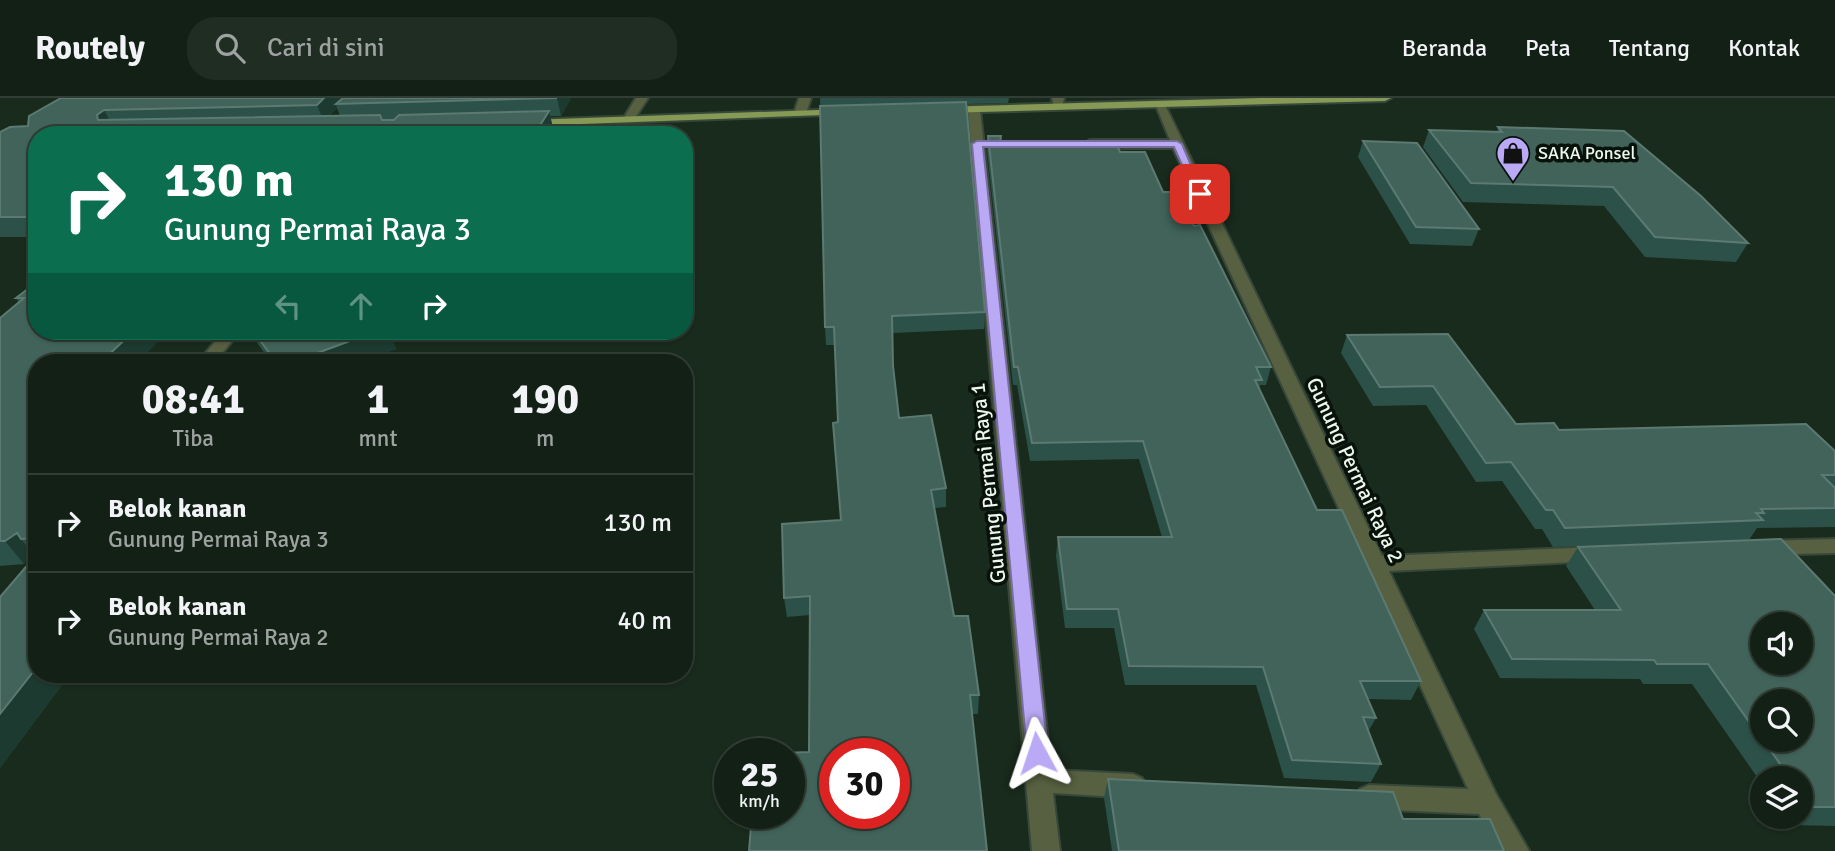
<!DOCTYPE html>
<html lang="id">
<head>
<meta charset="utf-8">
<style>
	:root { --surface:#132016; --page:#202d23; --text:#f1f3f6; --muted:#9da3a1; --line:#323e35 }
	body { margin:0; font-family:Signika,sans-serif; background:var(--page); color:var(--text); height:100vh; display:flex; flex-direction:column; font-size:26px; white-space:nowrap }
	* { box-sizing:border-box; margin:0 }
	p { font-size:23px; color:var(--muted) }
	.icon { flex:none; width:38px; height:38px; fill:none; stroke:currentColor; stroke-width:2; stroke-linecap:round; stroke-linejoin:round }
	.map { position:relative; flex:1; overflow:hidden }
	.drawer { position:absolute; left:28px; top:256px; width:665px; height:329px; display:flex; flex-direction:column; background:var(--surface); border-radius:28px; box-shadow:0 2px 5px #0004,0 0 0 2px var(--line) }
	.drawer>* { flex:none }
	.guide { position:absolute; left:28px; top:28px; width:665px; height:214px; border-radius:28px; box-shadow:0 2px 5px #0004,0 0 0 2px var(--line); background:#0b6e4f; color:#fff; overflow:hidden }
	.controls { position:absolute; left:1750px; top:514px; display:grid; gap:14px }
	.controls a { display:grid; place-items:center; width:63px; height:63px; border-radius:50%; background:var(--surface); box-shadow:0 2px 5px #0004,0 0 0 2px var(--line); font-size:35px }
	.speed { position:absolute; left:714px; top:640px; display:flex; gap:14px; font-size:35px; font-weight:700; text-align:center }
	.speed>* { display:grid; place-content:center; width:91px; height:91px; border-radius:50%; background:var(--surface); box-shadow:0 2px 5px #0004,0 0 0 2px var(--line); line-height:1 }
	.speed small { font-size:18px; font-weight:400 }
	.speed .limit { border:10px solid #d22; background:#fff; color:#111 }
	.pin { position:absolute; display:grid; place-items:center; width:60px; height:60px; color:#fff; margin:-30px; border-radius:14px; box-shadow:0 4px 10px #0006 }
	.me { position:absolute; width:77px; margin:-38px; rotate:355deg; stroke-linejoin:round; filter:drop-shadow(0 0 5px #0008) }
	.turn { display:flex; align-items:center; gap:24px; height:147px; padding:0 21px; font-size:32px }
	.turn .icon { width:91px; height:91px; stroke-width:2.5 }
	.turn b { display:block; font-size:49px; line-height:60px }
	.lanes { display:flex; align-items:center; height:66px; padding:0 21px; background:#0003; justify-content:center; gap:35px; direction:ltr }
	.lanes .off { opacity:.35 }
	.eta { display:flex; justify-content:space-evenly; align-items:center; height:119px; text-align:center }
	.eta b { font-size:42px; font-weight:700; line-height:49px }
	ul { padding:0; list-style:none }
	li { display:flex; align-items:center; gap:21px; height:98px; padding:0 21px; border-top:2px solid var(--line) }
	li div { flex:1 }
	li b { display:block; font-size:26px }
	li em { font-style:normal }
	header { display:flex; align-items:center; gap:42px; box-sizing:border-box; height:98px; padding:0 35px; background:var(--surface); border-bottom:2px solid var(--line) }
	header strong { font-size:33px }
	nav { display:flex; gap:38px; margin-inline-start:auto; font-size:24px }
	.search { width:490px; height:63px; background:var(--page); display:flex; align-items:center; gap:18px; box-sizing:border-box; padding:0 24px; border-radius:28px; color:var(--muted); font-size:26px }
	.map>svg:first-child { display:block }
</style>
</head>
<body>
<header>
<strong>Routely</strong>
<div class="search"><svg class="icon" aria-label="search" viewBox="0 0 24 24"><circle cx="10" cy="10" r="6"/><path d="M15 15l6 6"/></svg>Cari di sini</div>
<nav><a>Beranda</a><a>Peta</a><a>Tentang</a><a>Kontak</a></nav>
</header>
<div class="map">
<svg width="1835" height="753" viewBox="0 0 1835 753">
	<rect width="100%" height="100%" fill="#192b1d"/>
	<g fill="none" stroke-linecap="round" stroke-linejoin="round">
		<defs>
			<path id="service" d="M224,233h16l-25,31h-17z"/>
			<g id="minor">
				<path d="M636,0h12l-15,23h-8l-2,-2z"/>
				<path d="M799,0h12l-5,15 -6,3 -6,-3z"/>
				<path d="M1052,0h12l-2,10h-8z"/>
				<path d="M1155,5l10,2 217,451 215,-9 7,2 3,5 -3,5 -7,2 -208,10 107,223 33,57h-29l-21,-37 -110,-5 -9,-4 -4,-8 4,-8 9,-4 99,4 -295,-641h-83l-6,-4 6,-4h80z"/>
				<path d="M974,9l6,3 71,660 82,4 9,4 4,8 -4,8 -9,4 -80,-5 7,58h-28l-64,-741z"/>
				<path d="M1835,441v14l-71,2 -7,-2 -3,-5 3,-5 7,-2z"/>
			</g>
			<g id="primary">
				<path d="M1261,0h130l-6,3 -445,12 -6,-3 6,-3z"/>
				<path d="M847,11l6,3 -2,2 -324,12 -6,-3 6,-3z"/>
			</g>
		</defs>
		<!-- service casing -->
		<use href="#service" stroke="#37483a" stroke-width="4"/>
		<!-- minor casing -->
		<use href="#minor" stroke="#37483a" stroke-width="4"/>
		<!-- primary casing -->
		<use href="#primary" stroke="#37483a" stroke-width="4"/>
		<!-- service -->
		<use href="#service" fill="#576040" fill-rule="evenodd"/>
		<!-- minor -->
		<use href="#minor" fill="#576040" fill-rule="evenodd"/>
		<!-- primary -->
		<use href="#primary" fill="#879a55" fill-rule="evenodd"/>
	</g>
	<!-- wall -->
	<g fill="#2c5148" fill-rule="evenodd">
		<path d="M61,0h279v2l231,-2 -10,18h-11l3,12 -4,7h-512v102h-37v-105l28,-6zM337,10l3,8h-10l1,-2z"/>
		<path d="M820,0h189l-1,5 -41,1 18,208 -1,17 -92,4 1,33 6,52 47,70v19l-12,1 20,108 25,79 -1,19h-6l-163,38 1,-137 -23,2 -3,-19 57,-78 -6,-175h-9l-1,-18z"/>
		<path d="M1498,29l250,116 -12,19 -91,-5 -41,-51 -141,-4 -40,-55 6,-17 68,2z"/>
		<path d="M988,38l13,7 119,9 43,40 31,34 77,141 -5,18h-6l-1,4 58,121 104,171 -10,19 -43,-1 8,19 -8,14 13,32 -10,18 -87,-4 -28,-93h-131l-11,-57h-49l-9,-72 2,-19h104l-23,-78 -109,2 -13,-76h-4l-26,-234z"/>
		<path d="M1363,43l116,88 -7,17 -62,-2 -52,-87z"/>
		<path d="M37,184l131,49 -31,31h-100v312h33l-70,94 33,-210 -9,6 -24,2v-248l19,-15 -3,-5z"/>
		<path d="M251,233h138l7,18 -36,13h-89l-13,-18z"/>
		<path d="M1347,237l169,89 43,6 276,21v76l-78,1 -8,12 -196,7 -11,-18h-7l-33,-48 -26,1 -50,-77 -53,1 -32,-53z"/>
		<path d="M1578,449l257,49v230l-44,-1 -6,-8h16v-38h-39v5l-70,-100h-49l-3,-5 -140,-1 -26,-49 10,-19h111l-29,-44z"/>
		<path d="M1108,681l295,40 101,32h-392l-8,-53z"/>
	</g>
	<!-- shaded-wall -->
	<g fill="#1c3a30">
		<path d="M324,0h16l2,6h-6l1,4 -13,14 -7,-17z"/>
		<path d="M557,0h14l-10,18z"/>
		<path d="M104,12l10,18 -16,-8 -1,-5z"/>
		<path d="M549,13l4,17 -4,7h-15z"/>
		<path d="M134,233h34l-31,31h-36z"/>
		<path d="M377,233h12l7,18 -36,13h-67z"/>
		<path d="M17,435l4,6 14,18 -11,7 -19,-23z"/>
		<path d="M37,569v7h33l-70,94v-54z"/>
	</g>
	<!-- building -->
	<g fill="#41635a" stroke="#5c7a71" stroke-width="2" fill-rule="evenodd">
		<path d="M61,0h263l-7,7 -213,5 -7,5 1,5 282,-5 2,5h12l5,-5 150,-4 -15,24h-497v82h-37v-85l10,-5 18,-1 1,-10z"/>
		<path d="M343,0h214l-221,6z"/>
		<path d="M966,4l19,210 -93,4 1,50 6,52 32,-3 15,73 -15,2 23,126h14l11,79h-9l17,156h-238l3,-37h37v-60h-31l51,-2 1,-156 -26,2 -2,-74 59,-4 -8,-97 5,-1 -4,-95h-9l-5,-221zM835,656h59v60h-59z"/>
		<path d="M1498,29l126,4 77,65 47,47 -93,-6 -42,-50 -142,-4 -42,-53 73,2z"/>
		<path d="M988,38h13l-1,7 115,-2 5,11h25l18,40h14l17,34 6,-1 71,142h-15l6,13h-7l62,130h25l79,171h-61l16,37 -13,-1 18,47 -89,-4 -29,-93 -134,-1 -11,-57h-51l-9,-72h114l-29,-96 -111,2 -14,-76h-4z"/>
		<path d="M1363,43l54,2 62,86 -63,-2z"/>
		<path d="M37,184v49h97l-33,31h-64v176l-16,1 -4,-6 -12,8h-5v-223l24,-20h-8z"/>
		<path d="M253,233h124l-84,31h-17z"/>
		<path d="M1448,236l68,90 38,-1 5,7 247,-6 29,27v24h-13l13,13v20l-74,1 3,4h-8l7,7 -198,8 -12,-18h-7l-35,-48 -25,1 -53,-77 -53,1 -33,-52z"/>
		<path d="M1781,441l54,57v211h-24l-10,-14v-14h-10l-28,-39h38v-38h-39v38l-54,-76h-51l-3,-4 -142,-1 -28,-49h137l-43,-63zM1762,527h39v38h-39z"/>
		<path d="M37,456v113l-37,47v-117z"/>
		<path d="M1108,681l285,13 10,27h87l14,32h-385z"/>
	</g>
	<!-- route -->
	<path fill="#baaaf6" stroke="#796ea0" stroke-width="2" d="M1177,43l5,3 22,52 -9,-2 -21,-47h-191l65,606 -4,7 -7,2 -7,-2 -3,-7 -55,-609 5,-3z"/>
	<!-- icons -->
	<defs>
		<symbol id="shop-pin" viewBox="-11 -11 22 30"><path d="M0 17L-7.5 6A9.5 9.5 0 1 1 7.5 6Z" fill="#baaaf6" stroke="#09110b"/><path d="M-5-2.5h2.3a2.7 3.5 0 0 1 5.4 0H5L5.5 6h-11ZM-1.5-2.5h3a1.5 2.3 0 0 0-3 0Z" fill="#111"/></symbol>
	</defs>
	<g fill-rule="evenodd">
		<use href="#shop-pin" x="1494" y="36" width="38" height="52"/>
	</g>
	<g text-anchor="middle" stroke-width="7" stroke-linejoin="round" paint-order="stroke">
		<!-- far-poi labels -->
		<g font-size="18" fill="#ecf8ee" stroke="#09110b" text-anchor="start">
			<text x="1538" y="61">SAKA Ponsel</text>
		</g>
		<!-- street labels -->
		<g font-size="21" fill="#ecf8ee" stroke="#09110b">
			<text transform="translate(1355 372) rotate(65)" y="7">Gunung Permai Raya 2</text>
			<text transform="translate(988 385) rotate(-96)" y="7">Gunung Permai Raya 1</text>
		</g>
	</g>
</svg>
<div class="controls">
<a><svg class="icon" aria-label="sound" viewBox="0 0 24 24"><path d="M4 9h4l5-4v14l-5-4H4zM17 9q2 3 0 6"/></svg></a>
<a><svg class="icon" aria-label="search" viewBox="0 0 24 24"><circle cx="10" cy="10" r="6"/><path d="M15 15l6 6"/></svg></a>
<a><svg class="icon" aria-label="layers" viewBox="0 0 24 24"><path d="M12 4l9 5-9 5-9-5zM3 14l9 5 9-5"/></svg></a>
</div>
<div class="speed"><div>25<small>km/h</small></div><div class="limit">30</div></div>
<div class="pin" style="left:1200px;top:96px;background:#d93025"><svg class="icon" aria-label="arrive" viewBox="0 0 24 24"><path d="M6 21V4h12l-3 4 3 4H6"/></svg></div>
<svg class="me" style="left:1037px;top:655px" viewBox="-20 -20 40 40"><path d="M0-17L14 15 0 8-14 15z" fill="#baaaf6" stroke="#fff" stroke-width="4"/></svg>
<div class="guide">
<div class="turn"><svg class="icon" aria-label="right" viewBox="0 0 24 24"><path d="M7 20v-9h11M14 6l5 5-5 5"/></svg><div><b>130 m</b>Gunung Permai Raya 3</div></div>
<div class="lanes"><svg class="icon off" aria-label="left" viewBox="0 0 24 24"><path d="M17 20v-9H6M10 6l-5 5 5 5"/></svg><svg class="icon off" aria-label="ahead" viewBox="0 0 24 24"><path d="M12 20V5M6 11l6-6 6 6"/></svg><svg class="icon" aria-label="right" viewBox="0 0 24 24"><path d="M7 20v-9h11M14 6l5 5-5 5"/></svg></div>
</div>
<section class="drawer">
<div class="eta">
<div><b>08:41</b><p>Tiba</p></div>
<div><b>1</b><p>mnt</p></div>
<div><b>190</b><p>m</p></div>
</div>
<ul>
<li><svg class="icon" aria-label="right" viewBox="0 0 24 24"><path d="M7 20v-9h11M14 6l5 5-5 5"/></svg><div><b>Belok kanan</b><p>Gunung Permai Raya 3</p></div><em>130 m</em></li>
<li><svg class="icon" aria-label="right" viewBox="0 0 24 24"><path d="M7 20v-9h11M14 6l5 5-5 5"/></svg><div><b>Belok kanan</b><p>Gunung Permai Raya 2</p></div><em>40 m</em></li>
</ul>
</section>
</div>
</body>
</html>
